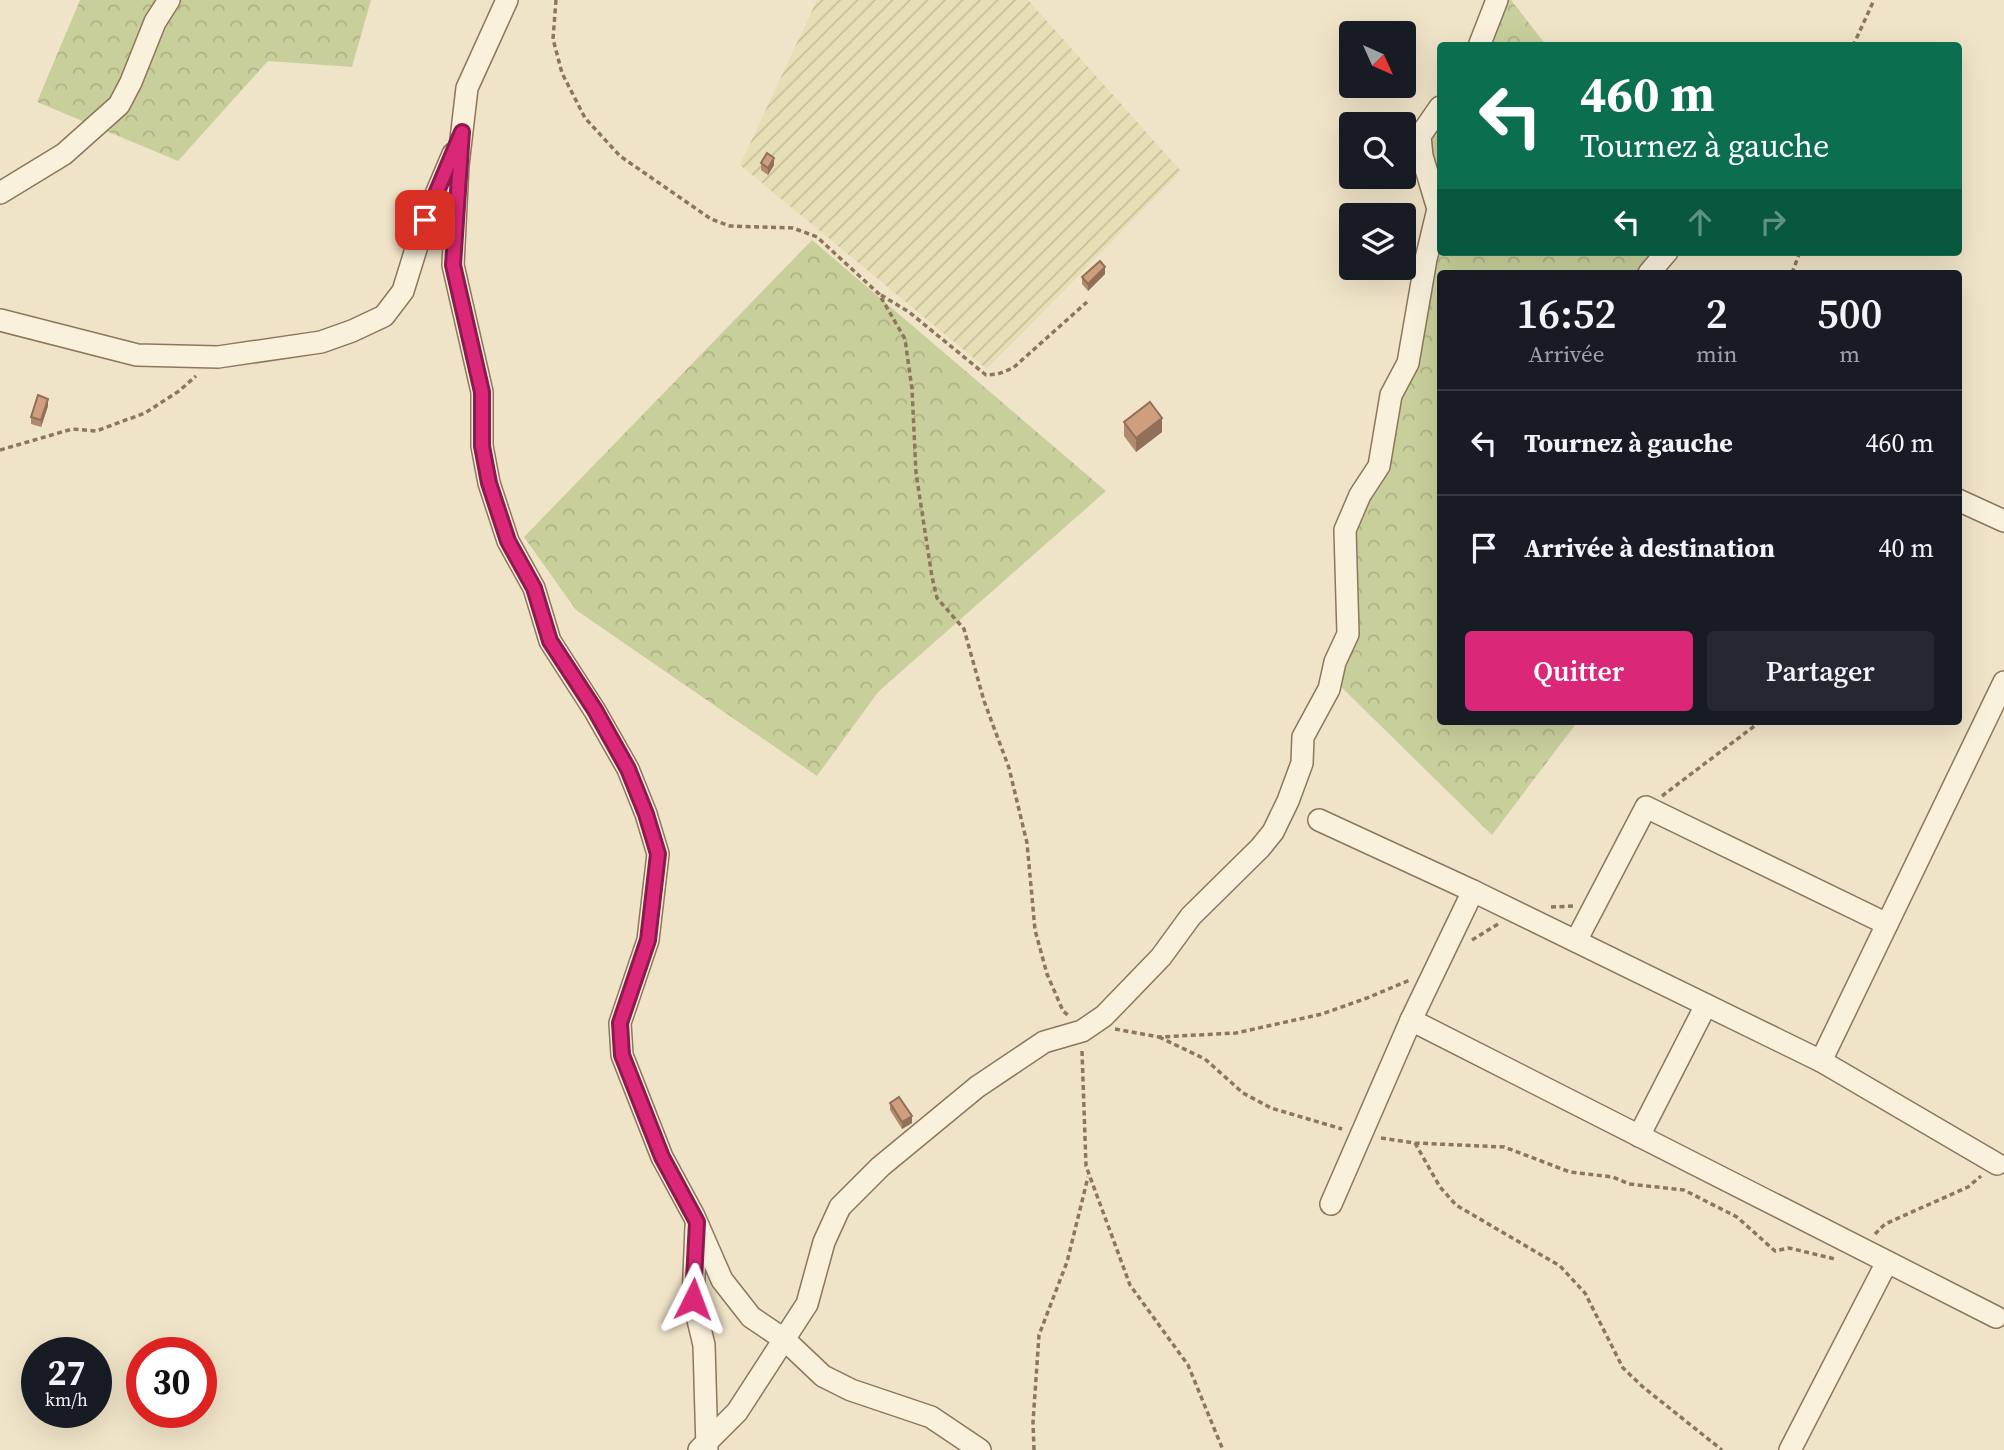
<!DOCTYPE html>
<html lang="fr">
<head>
<meta charset="utf-8">
<style>
	:root { --surface:#171b24; --page:#242831; --text:#f1f3f6; --muted:#9ea1a6; --line:#363941; --accent:#db2777 }
	body { margin:0; font-family:"Source Serif 4",serif; background:var(--page); color:var(--text); height:100vh; display:flex; flex-direction:column; font-size:26px; white-space:nowrap }
	* { box-sizing:border-box; margin:0 }
	p { font-size:23px; color:var(--muted) }
	.icon { flex:none; width:38px; height:38px; fill:none; stroke:currentColor; stroke-width:2; stroke-linecap:round; stroke-linejoin:round }
	.map { position:relative; flex:1; overflow:hidden }
	.details { position:absolute; left:1437px; top:270px; width:525px; height:455px; display:flex; flex-direction:column; background:var(--surface); border-radius:7px; box-shadow:0 7px 28px #0002 }
	.details>* { flex:none }
	.top-card { position:absolute; left:1437px; top:42px; width:525px; height:214px; border-radius:7px; box-shadow:0 7px 28px #0002; background:#0b6e4f; color:#fff; overflow:hidden }
	.needle { width:46px; rotate:135deg }
	.fabs { position:absolute; left:1339px; top:21px; display:grid; gap:14px }
	.fabs a { display:grid; place-items:center; width:77px; height:77px; border-radius:7px; background:var(--surface); box-shadow:0 7px 28px #0002; font-size:35px }
	.speed { position:absolute; left:21px; top:1337px; display:flex; gap:14px; font-size:35px; font-weight:700; text-align:center }
	.speed>* { display:grid; place-content:center; width:91px; height:91px; border-radius:50%; background:var(--surface); box-shadow:0 7px 28px #0002; line-height:1 }
	.speed small { font-size:18px; font-weight:400 }
	.speed .limit { border:10px solid #d22; background:#fff; color:#111 }
	.pin { position:absolute; display:grid; place-items:center; width:60px; height:60px; color:#fff; margin:-30px; border-radius:14px; box-shadow:0 4px 10px #0006 }
	.me { position:absolute; width:77px; margin:-38px; rotate:3deg; stroke-linejoin:round; filter:drop-shadow(0 0 5px #0008) }
	.turn { display:flex; align-items:center; gap:24px; height:147px; padding:0 28px; font-size:32px }
	.turn .icon { width:91px; height:91px; stroke-width:2.5 }
	.turn b { display:block; font-size:49px; line-height:60px }
	.lanes { display:flex; align-items:center; height:66px; padding:0 28px; background:#0003; justify-content:center; gap:35px; direction:ltr }
	.lanes .off { opacity:.35 }
	.eta { display:flex; justify-content:space-evenly; align-items:center; height:119px; text-align:center }
	.eta b { font-size:42px; font-weight:600; line-height:49px }
	.primary-button { display:flex; gap:14px; margin-top:auto; padding:14px 28px }
	.primary-button a { flex:1; height:80px; border-radius:7px; background:var(--accent); color:#fff; font-size:28px; font-weight:600; line-height:80px; text-align:center }
	.primary-button a+a { background:var(--page); color:var(--text) }
	ul { padding:0; list-style:none }
	li { display:flex; align-items:center; gap:21px; height:105px; padding:0 28px; border-top:2px solid var(--line) }
	li div { flex:1 }
	li b { display:block; font-size:26px }
	li em { font-style:normal }
	.map>svg:first-child { display:block }
</style>
</head>
<body>
<div class="map">
<svg width="2004" height="1450" viewBox="0 0 2004 1450">
	<defs>
		<pattern id="farmland-furrows" width="10" height="10" patternUnits="userSpaceOnUse" patternTransform="scale(1.75)"><rect width="10" height="10" fill="#e6deb5"/><path d="M-1 1l2-2M0 10L10 0M9 11l2-2" fill="none" stroke="#c6bf9b"/></pattern>
		<pattern id="forest-crowns" width="20" height="18" patternUnits="userSpaceOnUse" patternTransform="scale(1.75)"><rect width="20" height="18" fill="#c9cf9b"/><path d="M2 6a3 3 0 1 1 6 0M12 15a3 3 0 1 1 6 0" fill="none" stroke="#aeb285"/></pattern>
	</defs>
	<rect width="100%" height="100%" fill="#f0e4c8"/>
	<!-- farmland -->
	<path fill="url(#farmland-furrows)" d="M817,0h211l153,171 -194,198 -247,-204z"/>
	<!-- forest -->
	<g fill="url(#forest-crowns)">
		<path d="M80,0h291l-19,67 -84,-6 -90,100 -141,-59z"/>
		<path d="M1497,0h14l35,45 -67,1z"/>
		<path d="M1440,107v145h214l3,21h-217v448h138l-86,114 -161,-158 13,-115 35,-96 59,-257 -16,-53z"/>
		<path d="M812,240l294,251 -228,201 -61,84 -241,-166 -52,-73z"/>
	</g>
	<g fill="none" stroke-linecap="round" stroke-linejoin="round">
		<defs>
			<g id="minor">
				<path d="M507,0l-40,88 -9,77 -5,100 29,127v54l7,37 19,58 26,47 16,53 45,70 33,58 18,45 12,40 -10,86 -28,83 2,32 40,102 32,59 28,64 29,37 34,23 38,36 28,14 80,27 49,33"/>
				<path d="M1479,46l18,-46"/>
				<path d="M0,193l64,-39 55,-49 12,-23 24,-60 14,-22"/>
				<path d="M1649,273l18,-21"/>
				<path d="M0,320l137,35 81,2 103,-15 31,-11 32,-15 19,-25 22,-71 28,-66"/>
				<path d="M1958,500l46,21"/>
				<path d="M1319,820l154,71 348,170 176,103"/>
				<path d="M1576,941l70,-134 241,117"/>
				<path d="M1411,1020l585,297"/>
				<path d="M1821,1061l183,-379"/>
				<path d="M1639,1136l67,-131"/>
				<path d="M1331,1204l80,-184 62,-129"/>
				<path d="M696,1227l-3,72 11,46 3,104"/>
				<path d="M699,1450l38,-38 70,-108 17,-62 16,-35 40,-40 97,-80 67,-45 38,-11 22,-15 57,-59 30,-41 69,-68 13,-16 15,-31 14,-38 1,-26 26,-48 6,-27 13,-28 -3,-104 15,-35 19,-29 12,-71 17,-32 18,-104 12,-50 -16,-53 -2,-20 20,-29"/>
				<path d="M1790,1450l97,-188"/>
			</g>
		</defs>
		<!-- minor casing -->
		<use href="#minor" stroke="#8d765c" stroke-width="24"/>
		<!-- path -->
		<g stroke="#8d765c" stroke-width="3.5" stroke-dasharray="5 3.5" stroke-linecap="butt">
			<path d="M556,0l-3,39 9,34 23,45 35,38 91,63 19,7 63,2 24,9 62,57 26,45 7,50 4,84 16,104 5,21 27,31 20,72 25,67 18,75 8,87 12,44 16,37 7,6"/>
			<path d="M1853,46l21,-46"/>
			<path d="M1792,273l8,-21"/>
			<path d="M881,295l28,17 77,63 12,-1 15,-6 74,-66"/>
			<path d="M0,450l72,-21 24,2 49,-18 34,-22 17,-15"/>
			<path d="M1662,796l99,-75"/>
			<path d="M1551,907l24,-1"/>
			<path d="M1472,940l26,-16"/>
			<path d="M1115,1029l44,8 77,-4 86,-19 45,-16 43,-18"/>
			<path d="M1159,1037l46,22 38,34 28,15 71,21"/>
			<path d="M1082,1051l4,115 44,119 58,80 35,85"/>
			<path d="M1381,1138l34,5 89,4 66,25 43,5 16,7 55,6 53,27 38,34 14,-3 46,11"/>
			<path d="M1415,1143l25,44 16,18 104,61 25,27 38,75 20,19 79,63"/>
			<path d="M1875,1234l10,-10 83,-37 13,-11"/>
			<path d="M1034,1450l-1,-28 6,-87 28,-73 21,-85"/>
		</g>
		<!-- minor -->
		<use href="#minor" stroke="#faf1dc" stroke-width="21"/>
	</g>
	<!-- wall -->
	<g fill="#b2896c">
		<path d="M761,163l13,2 -6,10 -7,-5z"/>
		<path d="M1105,274l-17,17 -6,-7v-7z"/>
		<path d="M48,406l-7,21 -10,-3v-7z"/>
		<path d="M1124,422l38,10 -26,20 -12,-16z"/>
		<path d="M890,1103l22,20 -10,6 -12,-19z"/>
	</g>
	<!-- shaded-wall -->
	<g fill="#916f58">
		<path d="M774,158v7l-6,10v-7z"/>
		<path d="M1105,267v7l-17,17v-7z"/>
		<path d="M48,399v7l-7,21v-7z"/>
		<path d="M1162,418v14l-26,20v-14z"/>
		<path d="M912,1116v7l-10,6v-7z"/>
	</g>
	<!-- building -->
	<g fill="#cf9f7d" stroke="#916f58" stroke-width="2">
		<path d="M767,153l7,5 -6,10 -7,-5z"/>
		<path d="M1100,261l5,6 -17,17 -6,-7z"/>
		<path d="M38,395l10,4 -7,21 -10,-3z"/>
		<path d="M1150,402l12,16 -26,20 -12,-16z"/>
		<path d="M899,1097l13,19 -10,6 -12,-19z"/>
	</g>
	<g fill="none" stroke-linecap="round" stroke-linejoin="round">
		<defs>
			<path id="route" d="M425,220l37,-88 -9,133 29,127v54l7,37 19,58 26,47 16,53 45,69 33,59 18,45 12,40 -10,86 -28,83 2,32 40,102 35,65 -4,77"/>
		</defs>
		<!-- route casing -->
		<use href="#route" stroke="#8e194d" stroke-width="18"/>
		<!-- route -->
		<use href="#route" stroke="#db2777" stroke-width="12"/>
	</g>
</svg>
<div class="fabs">
<a><svg class="needle" viewBox="-14 -14 28 28"><path d="M0-13l5 13h-10z" fill="#e53935"/><path d="M0 13l5-13h-10z" fill="#9ea1a6"/></svg></a>
<a><svg class="icon" aria-label="search" viewBox="0 0 24 24"><circle cx="10" cy="10" r="6"/><path d="M15 15l6 6"/></svg></a>
<a><svg class="icon" aria-label="layers" viewBox="0 0 24 24"><path d="M12 4l9 5-9 5-9-5zM3 14l9 5 9-5"/></svg></a>
</div>
<div class="speed"><div>27<small>km/h</small></div><div class="limit">30</div></div>
<div class="pin" style="left:425px;top:220px;background:#d93025"><svg class="icon" aria-label="arrive" viewBox="0 0 24 24"><path d="M6 21V4h12l-3 4 3 4H6"/></svg></div>
<svg class="me" style="left:693px;top:1299px" viewBox="-20 -20 40 40"><path d="M0-17L14 15 0 8-14 15z" fill="#db2777" stroke="#fff" stroke-width="4"/></svg>
<div class="top-card">
<div class="turn"><svg class="icon" aria-label="left" viewBox="0 0 24 24"><path d="M17 20v-9H6M10 6l-5 5 5 5"/></svg><div><b>460 m</b>Tournez à gauche</div></div>
<div class="lanes"><svg class="icon" aria-label="left" viewBox="0 0 24 24"><path d="M17 20v-9H6M10 6l-5 5 5 5"/></svg><svg class="icon off" aria-label="ahead" viewBox="0 0 24 24"><path d="M12 20V5M6 11l6-6 6 6"/></svg><svg class="icon off" aria-label="right" viewBox="0 0 24 24"><path d="M7 20v-9h11M14 6l5 5-5 5"/></svg></div>
</div>
<section class="details">
<div class="eta">
<div><b>16:52</b><p>Arrivée</p></div>
<div><b>2</b><p>min</p></div>
<div><b>500</b><p>m</p></div>
</div>
<ul>
<li><svg class="icon" aria-label="left" viewBox="0 0 24 24"><path d="M17 20v-9H6M10 6l-5 5 5 5"/></svg><div><b>Tournez à gauche</b></div><em>460 m</em></li>
<li><svg class="icon" aria-label="arrive" viewBox="0 0 24 24"><path d="M6 21V4h12l-3 4 3 4H6"/></svg><div><b>Arrivée à destination</b></div><em>40 m</em></li>
</ul>
<div class="primary-button"><a>Quitter</a><a>Partager</a></div>
</section>
</div>
</body>
</html>
